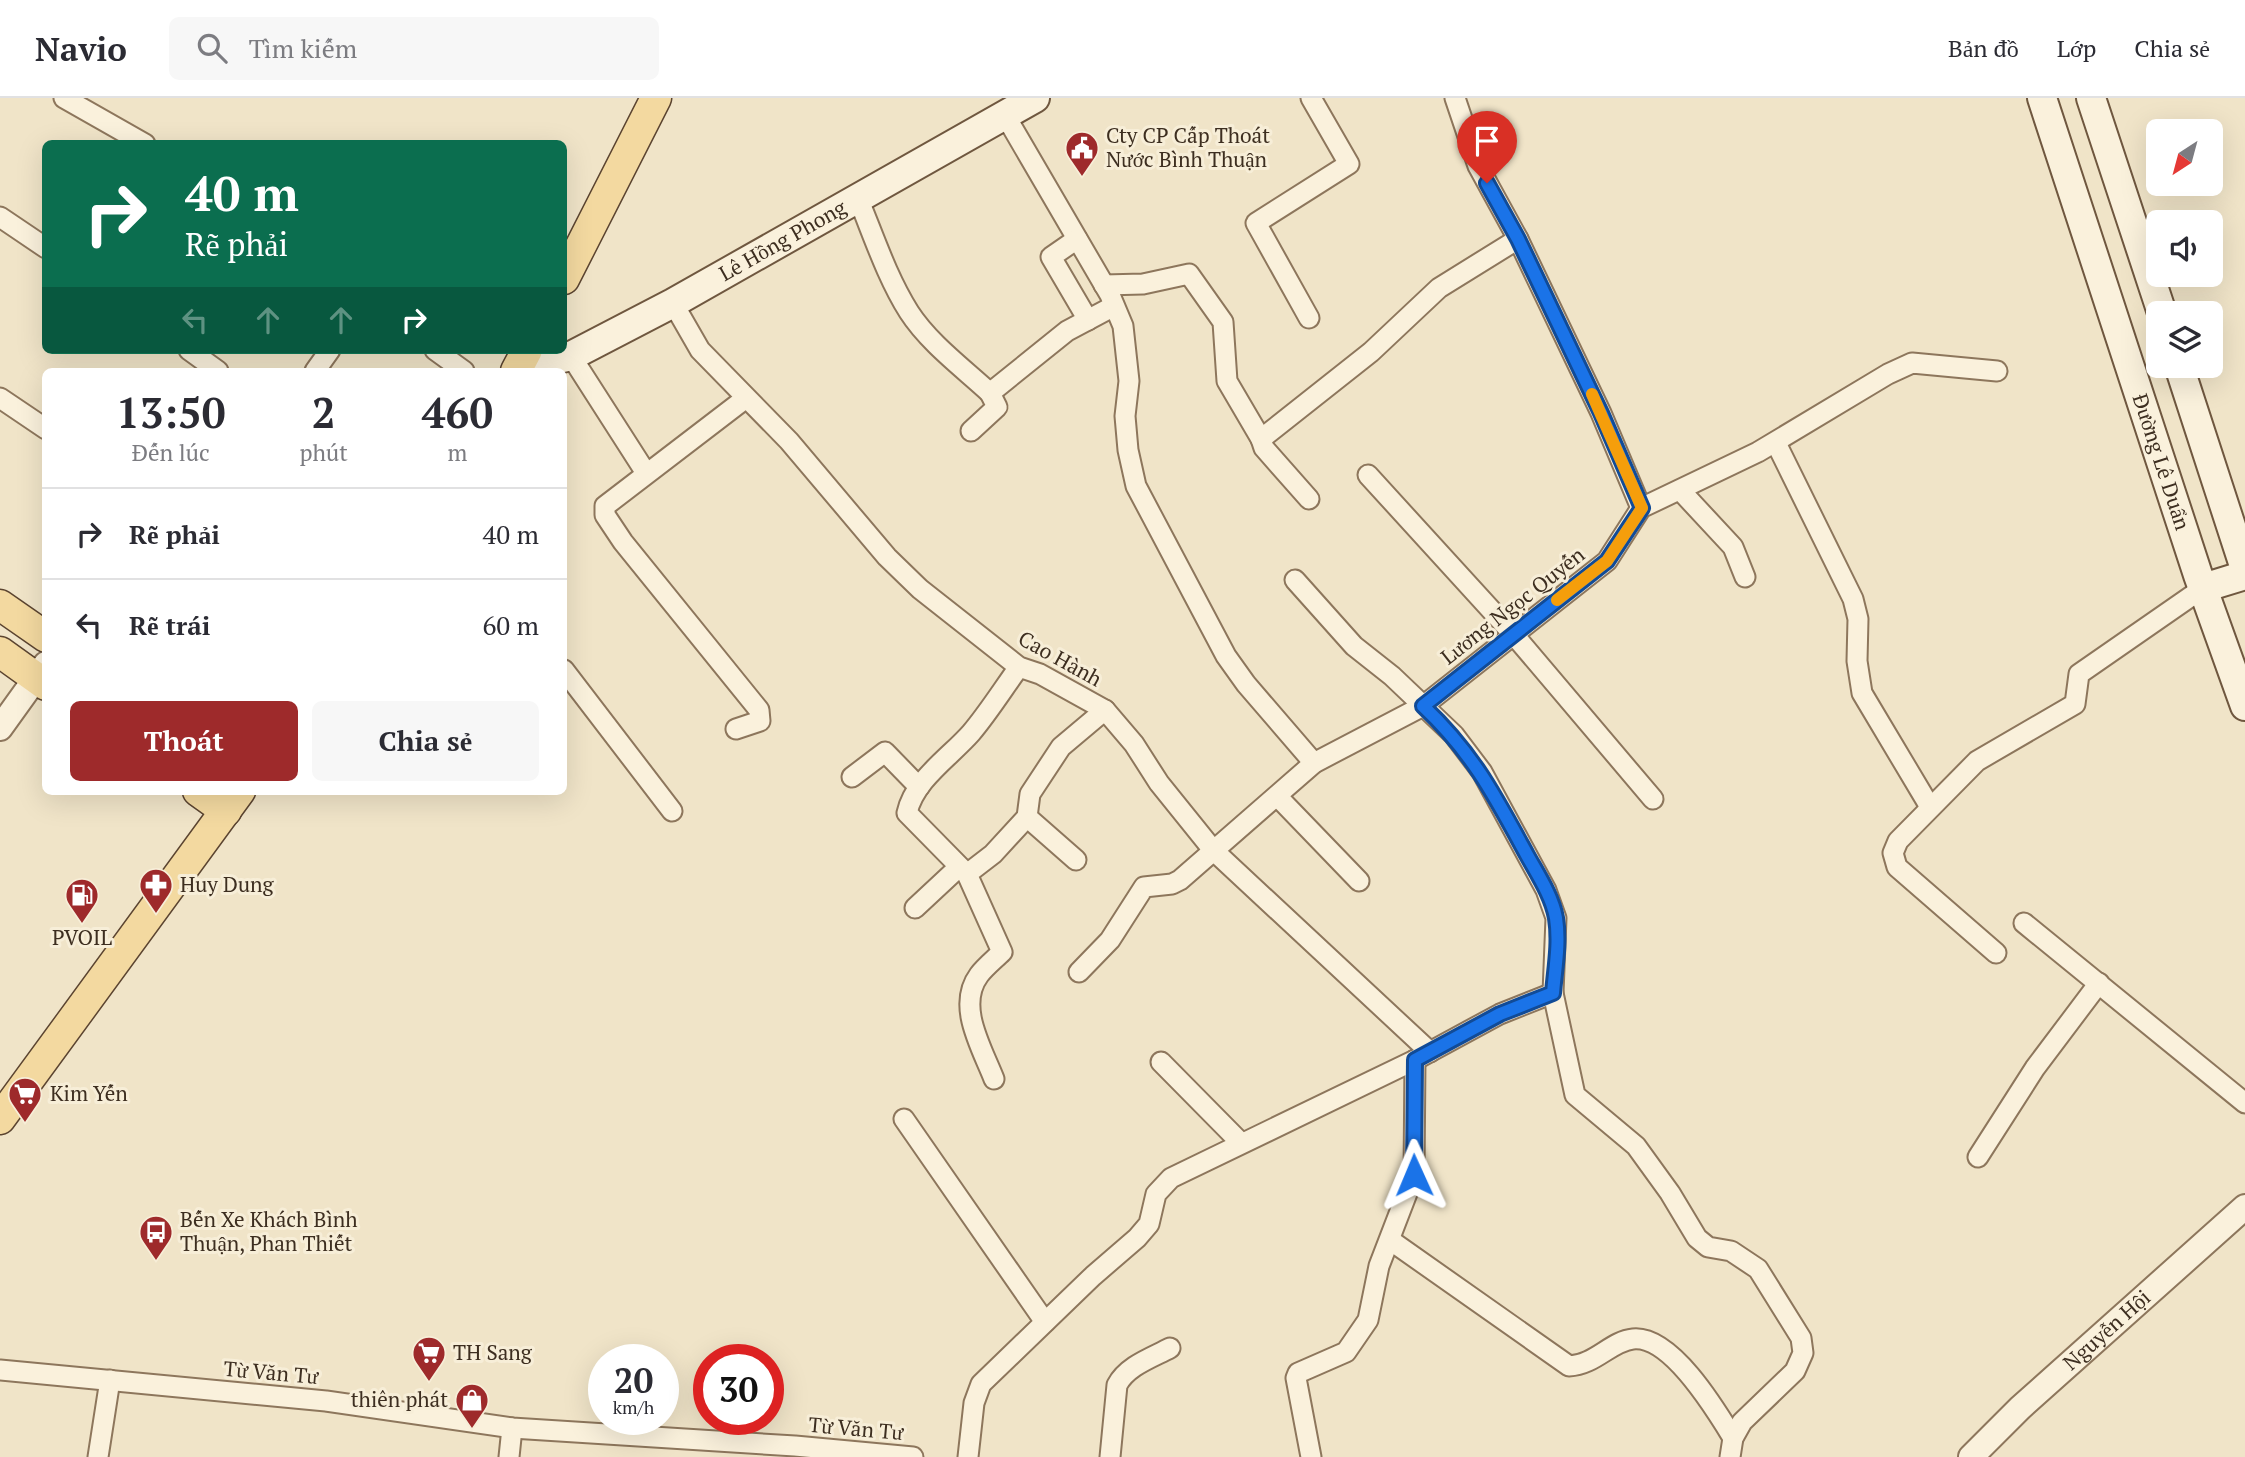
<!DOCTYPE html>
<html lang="vi">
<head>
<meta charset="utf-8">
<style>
	:root { --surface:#fff; --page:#f7f7f7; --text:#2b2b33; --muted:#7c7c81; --line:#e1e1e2; --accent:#9e2a2b }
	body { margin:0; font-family:"PT Serif",serif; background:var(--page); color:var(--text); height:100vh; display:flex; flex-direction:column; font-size:26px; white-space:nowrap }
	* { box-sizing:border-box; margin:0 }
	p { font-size:23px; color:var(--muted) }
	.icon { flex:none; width:38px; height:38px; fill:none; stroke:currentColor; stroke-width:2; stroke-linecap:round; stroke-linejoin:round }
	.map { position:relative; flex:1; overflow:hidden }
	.sheet { position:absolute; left:42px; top:270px; width:525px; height:427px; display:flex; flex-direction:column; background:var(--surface); border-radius:10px; box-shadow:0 7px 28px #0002 }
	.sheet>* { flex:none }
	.top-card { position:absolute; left:42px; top:42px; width:525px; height:214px; border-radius:10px; box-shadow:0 7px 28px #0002; background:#0b6e4f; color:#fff; overflow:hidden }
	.needle { width:46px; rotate:216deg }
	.buttons { position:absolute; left:2146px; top:21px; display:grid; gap:14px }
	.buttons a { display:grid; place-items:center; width:77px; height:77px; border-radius:10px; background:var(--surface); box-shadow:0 7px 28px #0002; font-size:35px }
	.speed { position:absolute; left:588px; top:1246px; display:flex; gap:14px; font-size:35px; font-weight:700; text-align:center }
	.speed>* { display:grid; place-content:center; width:91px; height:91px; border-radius:50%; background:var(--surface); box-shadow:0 7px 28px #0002; line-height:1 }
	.speed small { font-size:18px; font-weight:400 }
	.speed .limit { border:10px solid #d22; background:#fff; color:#111 }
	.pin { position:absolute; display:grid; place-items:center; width:60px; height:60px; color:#fff; margin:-72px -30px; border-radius:50% 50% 50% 0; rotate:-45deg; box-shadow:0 0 7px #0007 }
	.pin .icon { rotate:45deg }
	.me { position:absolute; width:77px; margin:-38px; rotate:359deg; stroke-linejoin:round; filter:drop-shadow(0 0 5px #0008) }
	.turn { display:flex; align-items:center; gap:24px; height:147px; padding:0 28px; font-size:32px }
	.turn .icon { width:91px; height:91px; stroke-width:2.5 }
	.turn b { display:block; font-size:49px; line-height:60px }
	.lanes { display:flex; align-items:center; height:66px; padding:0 28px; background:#0003; justify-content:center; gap:35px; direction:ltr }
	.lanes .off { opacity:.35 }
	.eta { display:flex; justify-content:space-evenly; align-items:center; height:119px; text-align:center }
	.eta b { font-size:42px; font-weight:800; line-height:49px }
	.primary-button { display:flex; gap:14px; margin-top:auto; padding:14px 28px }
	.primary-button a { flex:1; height:80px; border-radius:10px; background:var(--accent); color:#fff; font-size:28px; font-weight:800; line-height:80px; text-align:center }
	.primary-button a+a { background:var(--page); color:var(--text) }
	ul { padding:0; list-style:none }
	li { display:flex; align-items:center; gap:21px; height:91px; padding:0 28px; border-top:2px solid var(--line) }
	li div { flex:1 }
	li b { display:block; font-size:26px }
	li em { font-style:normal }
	header { display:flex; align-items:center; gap:42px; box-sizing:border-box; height:98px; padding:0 35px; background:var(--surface); border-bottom:2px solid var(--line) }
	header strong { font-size:33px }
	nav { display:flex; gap:38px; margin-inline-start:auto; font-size:24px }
	.search { width:490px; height:63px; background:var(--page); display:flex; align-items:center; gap:18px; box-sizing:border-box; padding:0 24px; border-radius:10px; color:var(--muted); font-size:26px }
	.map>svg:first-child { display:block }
</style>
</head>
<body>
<header>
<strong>Navio</strong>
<div class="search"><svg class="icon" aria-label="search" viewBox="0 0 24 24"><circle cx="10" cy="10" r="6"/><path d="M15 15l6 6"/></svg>Tìm kiếm</div>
<nav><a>Bản đồ</a><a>Lớp</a><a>Chia sẻ</a></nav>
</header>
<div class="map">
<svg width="2245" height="1359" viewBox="0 0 2245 1359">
	<rect width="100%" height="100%" fill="#f0e4c8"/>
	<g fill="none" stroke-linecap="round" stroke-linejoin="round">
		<defs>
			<g id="minor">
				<path d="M64,0l81,46"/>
				<path d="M1455,0l23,68 40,73 83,174 40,95"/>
				<path d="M1005,17l105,180 13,31 6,55 -4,35 3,34 8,36 90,170 20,28 68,79"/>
				<path d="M858,100c16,39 29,79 51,114 20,31 54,56 81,81l77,-62 47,-25"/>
				<path d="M0,119l46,31"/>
				<path d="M1077,141l-26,18 37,63"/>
				<path d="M1104,187l39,-1 46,-10 34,48 4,59 34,58"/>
				<path d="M673,205l27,47 89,91 98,116 33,32 99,78 21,7 65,36 29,34 25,39 54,67 217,202"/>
				<path d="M1309,220l-53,-95 93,-59 -38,-66"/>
				<path d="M189,252l29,21"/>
				<path d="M435,252l29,21"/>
				<path d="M571,258l75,117"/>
				<path d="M315,273l15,-21"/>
				<path d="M0,300l46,31"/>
				<path d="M971,333l26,-24 -7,-14"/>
				<path d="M1776,345l77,156 5,20 -1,42 5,32 68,114"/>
				<path d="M1368,377l146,160 139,164"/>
				<path d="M1680,392l53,57 12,30"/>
				<path d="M1309,401l-45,-51 -3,-9 110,-87 68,-64 79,-49"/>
				<path d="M1295,482l59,66 38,30 62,59 28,37 64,118 10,28 -3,75 22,102 61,51 34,47 27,45 11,9 23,4 27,18 43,69 2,15 -8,18 -53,51 -9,16 -3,19"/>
				<path d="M564,572l108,141"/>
				<path d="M736,631l24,-8 -1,-11 -136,-168 -18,-27v-9l141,-108"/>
				<path d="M852,679l33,-25 34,35"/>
				<path d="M1277,698l82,85"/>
				<path d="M1027,719l49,43"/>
				<path d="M967,776l-60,-61c7,-33 43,-56 64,-80 17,-20 32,-44 48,-66"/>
				<path d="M915,810l44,-41"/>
				<path d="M2024,825l221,180"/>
				<path d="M1996,855l-99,-86 -4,-14 5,-12 79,-80 98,-57 4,-30 124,-86"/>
				<path d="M1079,874l31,-32 34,-53 28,-3 8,-4 134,-117 109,-57 184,-145 34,-53 117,-56 130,-78 24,-11 85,8"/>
				<path d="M1161,964l80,81"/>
				<path d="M994,981c-12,-31 -38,-73 -15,-104 6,-8 16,-16 23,-23l-35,-78 26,-20 34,-37 3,-23 31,-47 44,-37"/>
				<path d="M904,1021l141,203"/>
				<path d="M1978,1059l57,-89 64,-85"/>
				<path d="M1390,1142l179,126c26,-1 42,-25 64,-27 38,-4 83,71 100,99"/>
				<path d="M0,1272l326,31 186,27 283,18 118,11"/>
				<path d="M98,1359l12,-77"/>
				<path d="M509,1359l3,-29"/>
				<path d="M968,1359l6,-54 7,-19 112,-108 44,-38 12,-14 7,-30 15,-16 244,-118 85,-46 53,-21"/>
				<path d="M1110,1359l7,-72c10,-19 34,-27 53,-37"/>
				<path d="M1311,1359l-15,-79 2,-5 48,-21 22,-32 11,-54 35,-91 1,-115"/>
			</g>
			<g id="tertiary">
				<path d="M0,630l46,-64"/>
				<path id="s1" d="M1971,1359l49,-49 225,-201"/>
			</g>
			<g id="secondary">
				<path id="s2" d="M2042,0l156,477 47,131"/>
				<path d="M2091,0l71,215"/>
				<path id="s3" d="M524,259l25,4 22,-5 102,-53 362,-205"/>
				<path d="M2179,268l66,203"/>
				<path d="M2203,490l42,-13"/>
			</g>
			<g id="primary">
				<path d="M564,181l92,-181"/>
				<path d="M516,273l11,-21"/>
				<path d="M0,507l46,32"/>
				<path d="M0,554l46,33"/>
				<path d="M198,693l28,20"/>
				<path d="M0,1021l240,-328"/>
			</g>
		</defs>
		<!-- minor casing -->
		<use href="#minor" stroke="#8d765c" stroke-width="23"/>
		<!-- tertiary casing -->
		<use href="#tertiary" stroke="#8d765c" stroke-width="28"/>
		<!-- secondary casing -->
		<use href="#secondary" stroke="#6f573f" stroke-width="32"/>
		<!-- primary casing -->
		<use href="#primary" stroke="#5b4430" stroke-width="33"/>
		<!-- minor -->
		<use href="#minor" stroke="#faf1dc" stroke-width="19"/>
		<!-- tertiary -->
		<use href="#tertiary" stroke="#faf1dc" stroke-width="24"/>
		<!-- secondary -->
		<use href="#secondary" stroke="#faf1dc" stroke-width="28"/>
		<!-- primary -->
		<use href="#primary" stroke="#f3d9a0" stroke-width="30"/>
	</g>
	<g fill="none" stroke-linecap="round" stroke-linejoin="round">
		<defs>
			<path id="route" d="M1414,1077l1,-115 85,-46 53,-21c2,-24 7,-50 3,-75 -4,-22 -18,-43 -29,-63 -32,-59 -54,-102 -104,-149l184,-145 35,-53 -41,-95 -83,-174 -31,-56"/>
		</defs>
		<!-- route casing -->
		<use href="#route" stroke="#114b97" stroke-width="18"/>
		<!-- route -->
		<use href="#route" stroke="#1a73e8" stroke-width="12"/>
		<!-- slow -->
		<path stroke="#f59e0b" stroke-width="12" d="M1557,502l50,-39 35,-53 -50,-114"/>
	</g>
	<!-- icons -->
	<defs>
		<symbol id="civic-pin" viewBox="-11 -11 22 30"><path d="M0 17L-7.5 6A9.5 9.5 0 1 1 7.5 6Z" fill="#9e2a2b" stroke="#f7eed8"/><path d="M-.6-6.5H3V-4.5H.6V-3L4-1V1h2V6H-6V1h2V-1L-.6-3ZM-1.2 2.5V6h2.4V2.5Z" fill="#fff"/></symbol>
		<symbol id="pharmacy-pin" viewBox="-11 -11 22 30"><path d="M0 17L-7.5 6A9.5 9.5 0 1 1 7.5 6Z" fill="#9e2a2b" stroke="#f7eed8"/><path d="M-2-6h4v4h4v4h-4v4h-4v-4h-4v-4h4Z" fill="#fff"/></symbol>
		<symbol id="fuel-pin" viewBox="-11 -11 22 30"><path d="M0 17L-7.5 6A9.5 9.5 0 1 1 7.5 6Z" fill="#9e2a2b" stroke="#f7eed8"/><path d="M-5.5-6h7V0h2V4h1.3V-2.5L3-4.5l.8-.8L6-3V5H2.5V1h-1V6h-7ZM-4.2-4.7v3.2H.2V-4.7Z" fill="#fff"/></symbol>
		<symbol id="supermarket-pin" viewBox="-11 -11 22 30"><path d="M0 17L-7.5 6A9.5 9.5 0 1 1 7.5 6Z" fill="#9e2a2b" stroke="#f7eed8"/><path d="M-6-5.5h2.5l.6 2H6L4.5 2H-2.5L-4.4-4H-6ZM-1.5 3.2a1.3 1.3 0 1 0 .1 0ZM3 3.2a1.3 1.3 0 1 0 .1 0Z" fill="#fff"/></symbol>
		<symbol id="bus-pin" viewBox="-11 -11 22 30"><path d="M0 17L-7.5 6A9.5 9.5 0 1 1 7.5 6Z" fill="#9e2a2b" stroke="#f7eed8"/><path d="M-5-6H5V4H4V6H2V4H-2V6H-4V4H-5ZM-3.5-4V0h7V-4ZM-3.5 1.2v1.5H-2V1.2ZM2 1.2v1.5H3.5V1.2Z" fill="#fff"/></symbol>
		<symbol id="shop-pin" viewBox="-11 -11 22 30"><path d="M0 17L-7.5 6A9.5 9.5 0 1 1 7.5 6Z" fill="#9e2a2b" stroke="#f7eed8"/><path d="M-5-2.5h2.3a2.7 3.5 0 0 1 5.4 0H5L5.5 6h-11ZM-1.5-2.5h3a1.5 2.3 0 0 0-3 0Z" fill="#fff"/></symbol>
	</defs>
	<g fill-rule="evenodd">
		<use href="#civic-pin" x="1063" y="31" width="38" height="52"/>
		<use href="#pharmacy-pin" x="137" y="768" width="38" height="52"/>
		<use href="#fuel-pin" x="63" y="778" width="38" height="52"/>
		<use href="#supermarket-pin" x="6" y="977" width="38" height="52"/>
		<use href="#bus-pin" x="137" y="1115" width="38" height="52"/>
		<use href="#supermarket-pin" x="410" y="1236" width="38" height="52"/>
		<use href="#shop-pin" x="453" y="1283" width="38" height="52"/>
	</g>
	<g text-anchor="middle" stroke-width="6" stroke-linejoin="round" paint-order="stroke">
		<!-- poi labels -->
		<g font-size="21" fill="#3d2e20" stroke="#f7eed8" text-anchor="start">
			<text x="1106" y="45">Cty CP Cấp Thoát<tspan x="1106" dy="24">Nước Bình Thuận</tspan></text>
			<text x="180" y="794">Huy Dung</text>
			<text x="82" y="847" text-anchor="middle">PVOIL</text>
			<text x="50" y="1003">Kim Yến</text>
			<text x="180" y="1129">Bến Xe Khách Bình<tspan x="180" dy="24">Thuận, Phan Thiết</tspan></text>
			<text x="453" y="1262">TH Sang</text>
			<text x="448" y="1309" text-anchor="end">thiên phát</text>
		</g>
		<!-- street labels -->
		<g font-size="21" fill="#3d2e20" stroke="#f7eed8">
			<text dy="7" stroke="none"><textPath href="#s3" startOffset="289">Lê Hồng Phong</textPath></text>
			<text dy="7" stroke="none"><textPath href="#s2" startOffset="383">Đường Lê Duẩn</textPath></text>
			<text transform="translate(1513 508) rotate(-38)" y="7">Lương Ngọc Quyến</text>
			<text transform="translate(1060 561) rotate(29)" y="7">Cao Hành</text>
			<text dy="7" stroke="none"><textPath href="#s1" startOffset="186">Nguyễn Hội</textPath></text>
			<text transform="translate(271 1275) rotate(5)" y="7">Từ Văn Tư</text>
			<text transform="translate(856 1331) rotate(5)" y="7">Từ Văn Tư</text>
		</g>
	</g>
</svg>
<div class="buttons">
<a><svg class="needle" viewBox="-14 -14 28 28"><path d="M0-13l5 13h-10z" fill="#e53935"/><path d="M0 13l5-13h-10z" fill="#7c7c81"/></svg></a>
<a><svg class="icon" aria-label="sound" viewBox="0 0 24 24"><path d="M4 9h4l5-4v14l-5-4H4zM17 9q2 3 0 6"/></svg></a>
<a><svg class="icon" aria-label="layers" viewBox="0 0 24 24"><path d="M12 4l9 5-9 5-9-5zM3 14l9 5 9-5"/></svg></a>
</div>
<div class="speed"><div>20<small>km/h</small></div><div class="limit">30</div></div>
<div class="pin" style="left:1487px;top:85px;background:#d93025"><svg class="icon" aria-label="arrive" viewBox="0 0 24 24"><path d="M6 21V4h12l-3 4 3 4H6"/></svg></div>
<svg class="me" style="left:1414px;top:1077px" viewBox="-20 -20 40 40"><path d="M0-17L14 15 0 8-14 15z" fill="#1a73e8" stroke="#fff" stroke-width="4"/></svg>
<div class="top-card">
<div class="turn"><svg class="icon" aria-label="right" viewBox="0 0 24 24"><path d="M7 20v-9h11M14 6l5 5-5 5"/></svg><div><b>40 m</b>Rẽ phải</div></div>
<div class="lanes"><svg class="icon off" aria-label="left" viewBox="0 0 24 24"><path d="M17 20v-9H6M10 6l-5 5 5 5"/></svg><svg class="icon off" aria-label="ahead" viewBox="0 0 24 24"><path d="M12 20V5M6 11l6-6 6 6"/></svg><svg class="icon off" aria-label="ahead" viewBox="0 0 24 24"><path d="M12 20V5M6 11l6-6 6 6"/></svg><svg class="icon" aria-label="right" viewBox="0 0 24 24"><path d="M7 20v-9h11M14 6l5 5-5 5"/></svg></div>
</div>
<section class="sheet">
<div class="eta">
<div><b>13:50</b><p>Đến lúc</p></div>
<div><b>2</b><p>phút</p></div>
<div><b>460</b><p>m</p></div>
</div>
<ul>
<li><svg class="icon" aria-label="right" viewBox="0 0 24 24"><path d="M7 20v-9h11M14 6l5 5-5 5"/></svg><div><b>Rẽ phải</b></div><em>40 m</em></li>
<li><svg class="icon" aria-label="left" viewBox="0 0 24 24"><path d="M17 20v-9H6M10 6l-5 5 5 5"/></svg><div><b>Rẽ trái</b></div><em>60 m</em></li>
</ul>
<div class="primary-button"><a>Thoát</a><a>Chia sẻ</a></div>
</section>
</div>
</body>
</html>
